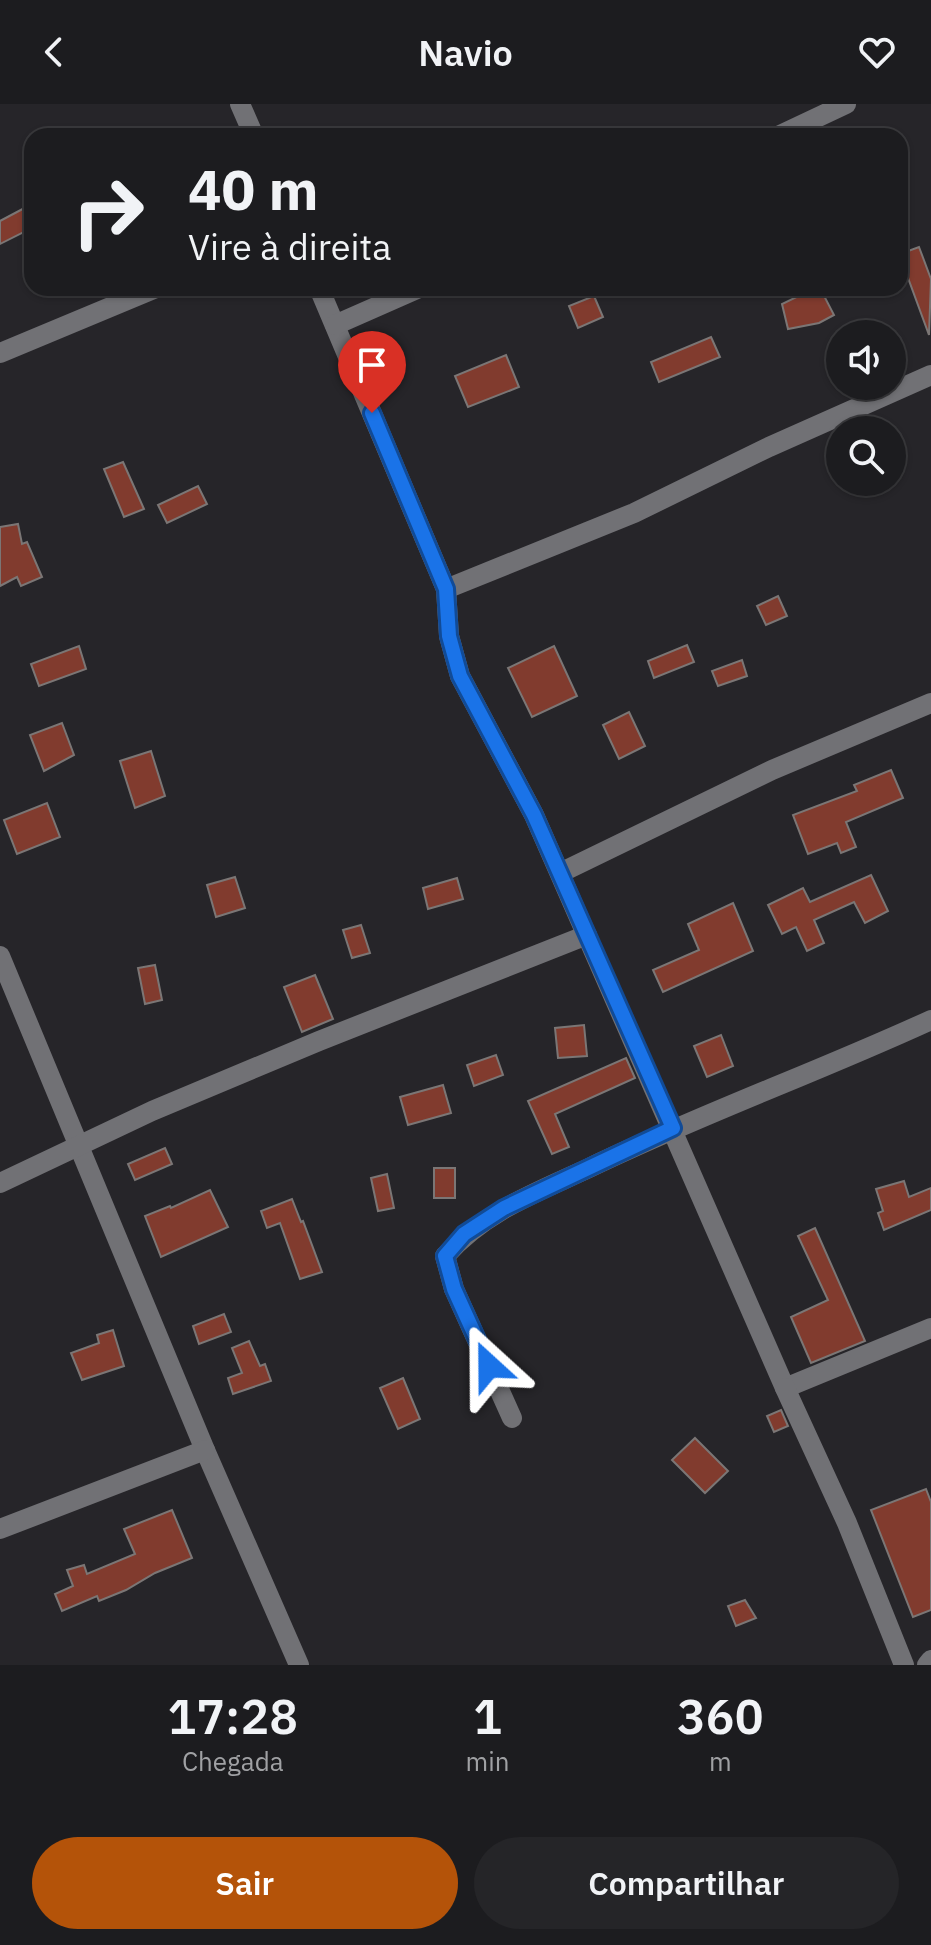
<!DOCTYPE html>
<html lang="pt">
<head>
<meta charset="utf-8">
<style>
	:root { --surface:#1c1c1f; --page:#252528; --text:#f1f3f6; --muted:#a0a1a4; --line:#3a3a3d; --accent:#b45309 }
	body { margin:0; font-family:"IBM Plex Sans",sans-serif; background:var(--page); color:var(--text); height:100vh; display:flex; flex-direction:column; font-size:30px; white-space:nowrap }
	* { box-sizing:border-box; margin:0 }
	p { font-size:26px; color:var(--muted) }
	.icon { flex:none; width:44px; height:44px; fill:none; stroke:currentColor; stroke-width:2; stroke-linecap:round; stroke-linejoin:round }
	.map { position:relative; height:1561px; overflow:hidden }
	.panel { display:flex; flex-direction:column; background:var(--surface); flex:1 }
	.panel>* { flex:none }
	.top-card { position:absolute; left:24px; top:24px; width:884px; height:168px; border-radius:24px; box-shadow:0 2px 6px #0004,0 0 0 2px var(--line); background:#1c1c1f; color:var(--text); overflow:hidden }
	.fabs { position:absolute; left:826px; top:216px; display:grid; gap:16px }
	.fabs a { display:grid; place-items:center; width:80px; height:80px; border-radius:50%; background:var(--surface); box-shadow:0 2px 6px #0004,0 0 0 2px var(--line); font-size:40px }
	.pin { position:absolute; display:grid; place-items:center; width:68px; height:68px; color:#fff; margin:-82px -34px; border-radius:50% 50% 50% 0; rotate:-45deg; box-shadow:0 0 8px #0007 }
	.pin .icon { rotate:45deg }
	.me { position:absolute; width:88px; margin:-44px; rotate:336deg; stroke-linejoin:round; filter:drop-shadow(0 0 6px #0008) }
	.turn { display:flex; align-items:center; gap:28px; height:168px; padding:0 32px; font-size:36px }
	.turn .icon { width:104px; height:104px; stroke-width:2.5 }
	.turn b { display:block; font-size:56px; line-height:68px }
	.eta { display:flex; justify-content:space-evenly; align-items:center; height:136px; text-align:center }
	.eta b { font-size:48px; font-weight:600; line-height:56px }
	.action { display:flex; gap:16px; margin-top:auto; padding:16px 32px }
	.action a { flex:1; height:92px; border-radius:48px; background:var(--accent); color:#fff; font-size:32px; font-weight:600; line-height:92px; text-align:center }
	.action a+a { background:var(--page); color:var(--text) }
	header { display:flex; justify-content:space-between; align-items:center; height:104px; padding:0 32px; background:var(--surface); font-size:36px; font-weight:600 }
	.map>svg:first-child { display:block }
</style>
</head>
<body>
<header><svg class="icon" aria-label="back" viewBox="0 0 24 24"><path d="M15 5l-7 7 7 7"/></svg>Navio<svg class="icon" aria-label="heart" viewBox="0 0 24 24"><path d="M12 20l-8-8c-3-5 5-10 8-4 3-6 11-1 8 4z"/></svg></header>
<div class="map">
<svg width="931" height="1561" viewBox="0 0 931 1561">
	<rect width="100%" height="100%" fill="#262529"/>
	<!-- building -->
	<g fill="#813b2e" stroke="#7b7675" stroke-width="2">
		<path d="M32,100v24l-32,16v-23z"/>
		<path d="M919,143l12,32 -2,56 -29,-79v-2z"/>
		<path d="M815,184h5l14,27 -15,8 -31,6 -6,-25z"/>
		<path d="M594,192l9,21 -25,11 -9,-22z"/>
		<path d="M711,233l9,20 -61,25 -8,-20z"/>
		<path d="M506,251l13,32 -51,20 -13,-31z"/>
		<path d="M123,358l21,47 -20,8 -20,-48z"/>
		<path d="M198,382l9,18 -40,19 -9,-18z"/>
		<path d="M18,420l4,20 5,-2 15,35 -21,9 -4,-9 -17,9v-59z"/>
		<path d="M778,492l9,20 -21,9 -9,-19z"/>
		<path d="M687,541l7,17 -40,16 -6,-17z"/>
		<path d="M79,542l7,23 -47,17 -8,-22z"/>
		<path d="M554,542l23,50 -45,21 -24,-49z"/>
		<path d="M742,556l5,16 -29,10 -6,-15z"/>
		<path d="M629,608l16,34 -26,13 -16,-34z"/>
		<path d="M62,619l12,32 -30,16 -14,-36z"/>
		<path d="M151,647l14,45 -30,12 -15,-47z"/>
		<path d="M891,666l12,28 -57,24 10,25 -15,6 -4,-10 -29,11 -15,-39 64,-24 -3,-6z"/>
		<path d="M47,699l13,34 -43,17 -13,-34z"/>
		<path d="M871,771l17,36 -23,12 -11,-21 -40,18 10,23 -17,8 -11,-24 -14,7 -14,-29 35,-17 7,14z"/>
		<path d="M235,773l10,31 -29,9 -9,-32z"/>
		<path d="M457,774l6,21 -35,10 -5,-21z"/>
		<path d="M733,799l20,48 -90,41 -10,-22 46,-20 -11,-26z"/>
		<path d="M361,821l9,28 -18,5 -9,-28z"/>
		<path d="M155,861l7,35 -17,4 -7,-36z"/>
		<path d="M315,871l18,44 -31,13 -18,-45z"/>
		<path d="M584,921l3,31 -29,2 -3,-30z"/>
		<path d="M721,931l12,31 -26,11 -13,-31z"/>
		<path d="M496,951l7,20 -29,11 -7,-21z"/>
		<path d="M626,954l9,20 -80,36 14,33 -17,7 -24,-53z"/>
		<path d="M443,981l8,28 -43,12 -8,-28z"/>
		<path d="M165,1044l7,16 -37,16 -7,-16z"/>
		<rect x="434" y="1064" width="21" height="30"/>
		<path d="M387,1070l7,34 -16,3 -7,-33z"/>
		<path d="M904,1077l5,16 22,-9v22l-47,20 -6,-17 5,-2 -7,-22z"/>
		<path d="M210,1086l18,37 -67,30 -16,-41 25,-10 1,2z"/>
		<path d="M292,1095l9,23 2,-1 19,51 -22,7 -20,-56 -13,5 -6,-17z"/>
		<path d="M815,1124l50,113 -54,22 -20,-46 37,-17 -30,-64z"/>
		<path d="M224,1210l7,18 -32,12 -6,-18z"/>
		<path d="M113,1226l11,36 -42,14 -11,-27 28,-10 -2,-8z"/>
		<path d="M249,1237l11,25 5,-2 6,17 -38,13 -5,-16 14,-5 -10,-25z"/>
		<path d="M403,1274l17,41 -22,10 -18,-41z"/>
		<path d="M781,1306l7,16 -14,6 -7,-16z"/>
		<path d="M695,1334l33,33 -23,22 -33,-33z"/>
		<path d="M926,1385l5,13v108l-18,7 -42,-107z"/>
		<path d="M172,1406l20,48 -37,15 -29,17 -27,11 -2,-5 -35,15 -7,-17 18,-8 -6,-16 17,-5 3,9 48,-20 -11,-25z"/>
		<path d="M745,1496l11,18 -20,8 -8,-20z"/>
	</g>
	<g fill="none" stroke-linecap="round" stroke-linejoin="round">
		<!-- minor -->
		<g stroke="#717175" stroke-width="20">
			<path d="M240,0l14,32"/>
			<path d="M778,32l68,-32"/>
			<path d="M319,184l127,301 3,47 11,40 74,139 251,573 146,-60"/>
			<path d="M335,221l84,-37"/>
			<path d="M0,249l156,-65"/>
			<path d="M446,485l188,-76 135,-66 162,-72"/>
			<path d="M560,769l212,-103 159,-67"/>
			<path d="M0,852l205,494 94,215"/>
			<path d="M0,1079l152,-72 167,-70 268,-106"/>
			<path d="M785,1284l62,135 57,142"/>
			<path d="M512,1314l-58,-129 -9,-33c40,-45 90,-63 144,-88 112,-54 229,-96 342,-148"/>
			<path d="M0,1425l205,-79"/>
			<path d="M927,1561l4,-5"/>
		</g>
	</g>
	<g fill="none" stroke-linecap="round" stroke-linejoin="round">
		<defs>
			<path id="route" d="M372,309l74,176 3,47 11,40 74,139 139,313 -169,80 -40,26 -19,22 9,33 35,77"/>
		</defs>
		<!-- route casing -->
		<use href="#route" stroke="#114b97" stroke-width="20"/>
		<!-- route -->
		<use href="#route" stroke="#1a73e8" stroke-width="14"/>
	</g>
</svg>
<div class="fabs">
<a><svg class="icon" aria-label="sound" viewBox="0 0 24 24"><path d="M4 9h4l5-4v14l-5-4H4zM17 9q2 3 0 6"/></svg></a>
<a><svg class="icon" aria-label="search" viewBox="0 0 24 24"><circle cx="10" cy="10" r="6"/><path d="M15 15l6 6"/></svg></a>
</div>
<div class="pin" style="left:372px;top:309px;background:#d93025"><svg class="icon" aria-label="arrive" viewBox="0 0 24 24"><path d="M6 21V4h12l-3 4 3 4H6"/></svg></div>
<svg class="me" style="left:489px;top:1262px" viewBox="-20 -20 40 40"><path d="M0-17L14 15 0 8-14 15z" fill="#1a73e8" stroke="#fff" stroke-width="4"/></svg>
<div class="top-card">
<div class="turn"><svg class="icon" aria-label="right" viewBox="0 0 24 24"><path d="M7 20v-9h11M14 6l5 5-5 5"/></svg><div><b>40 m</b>Vire à direita</div></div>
</div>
</div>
<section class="panel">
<div class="eta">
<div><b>17:28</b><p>Chegada</p></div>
<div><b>1</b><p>min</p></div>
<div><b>360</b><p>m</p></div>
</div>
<div class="action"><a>Sair</a><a>Compartilhar</a></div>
</section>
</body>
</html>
